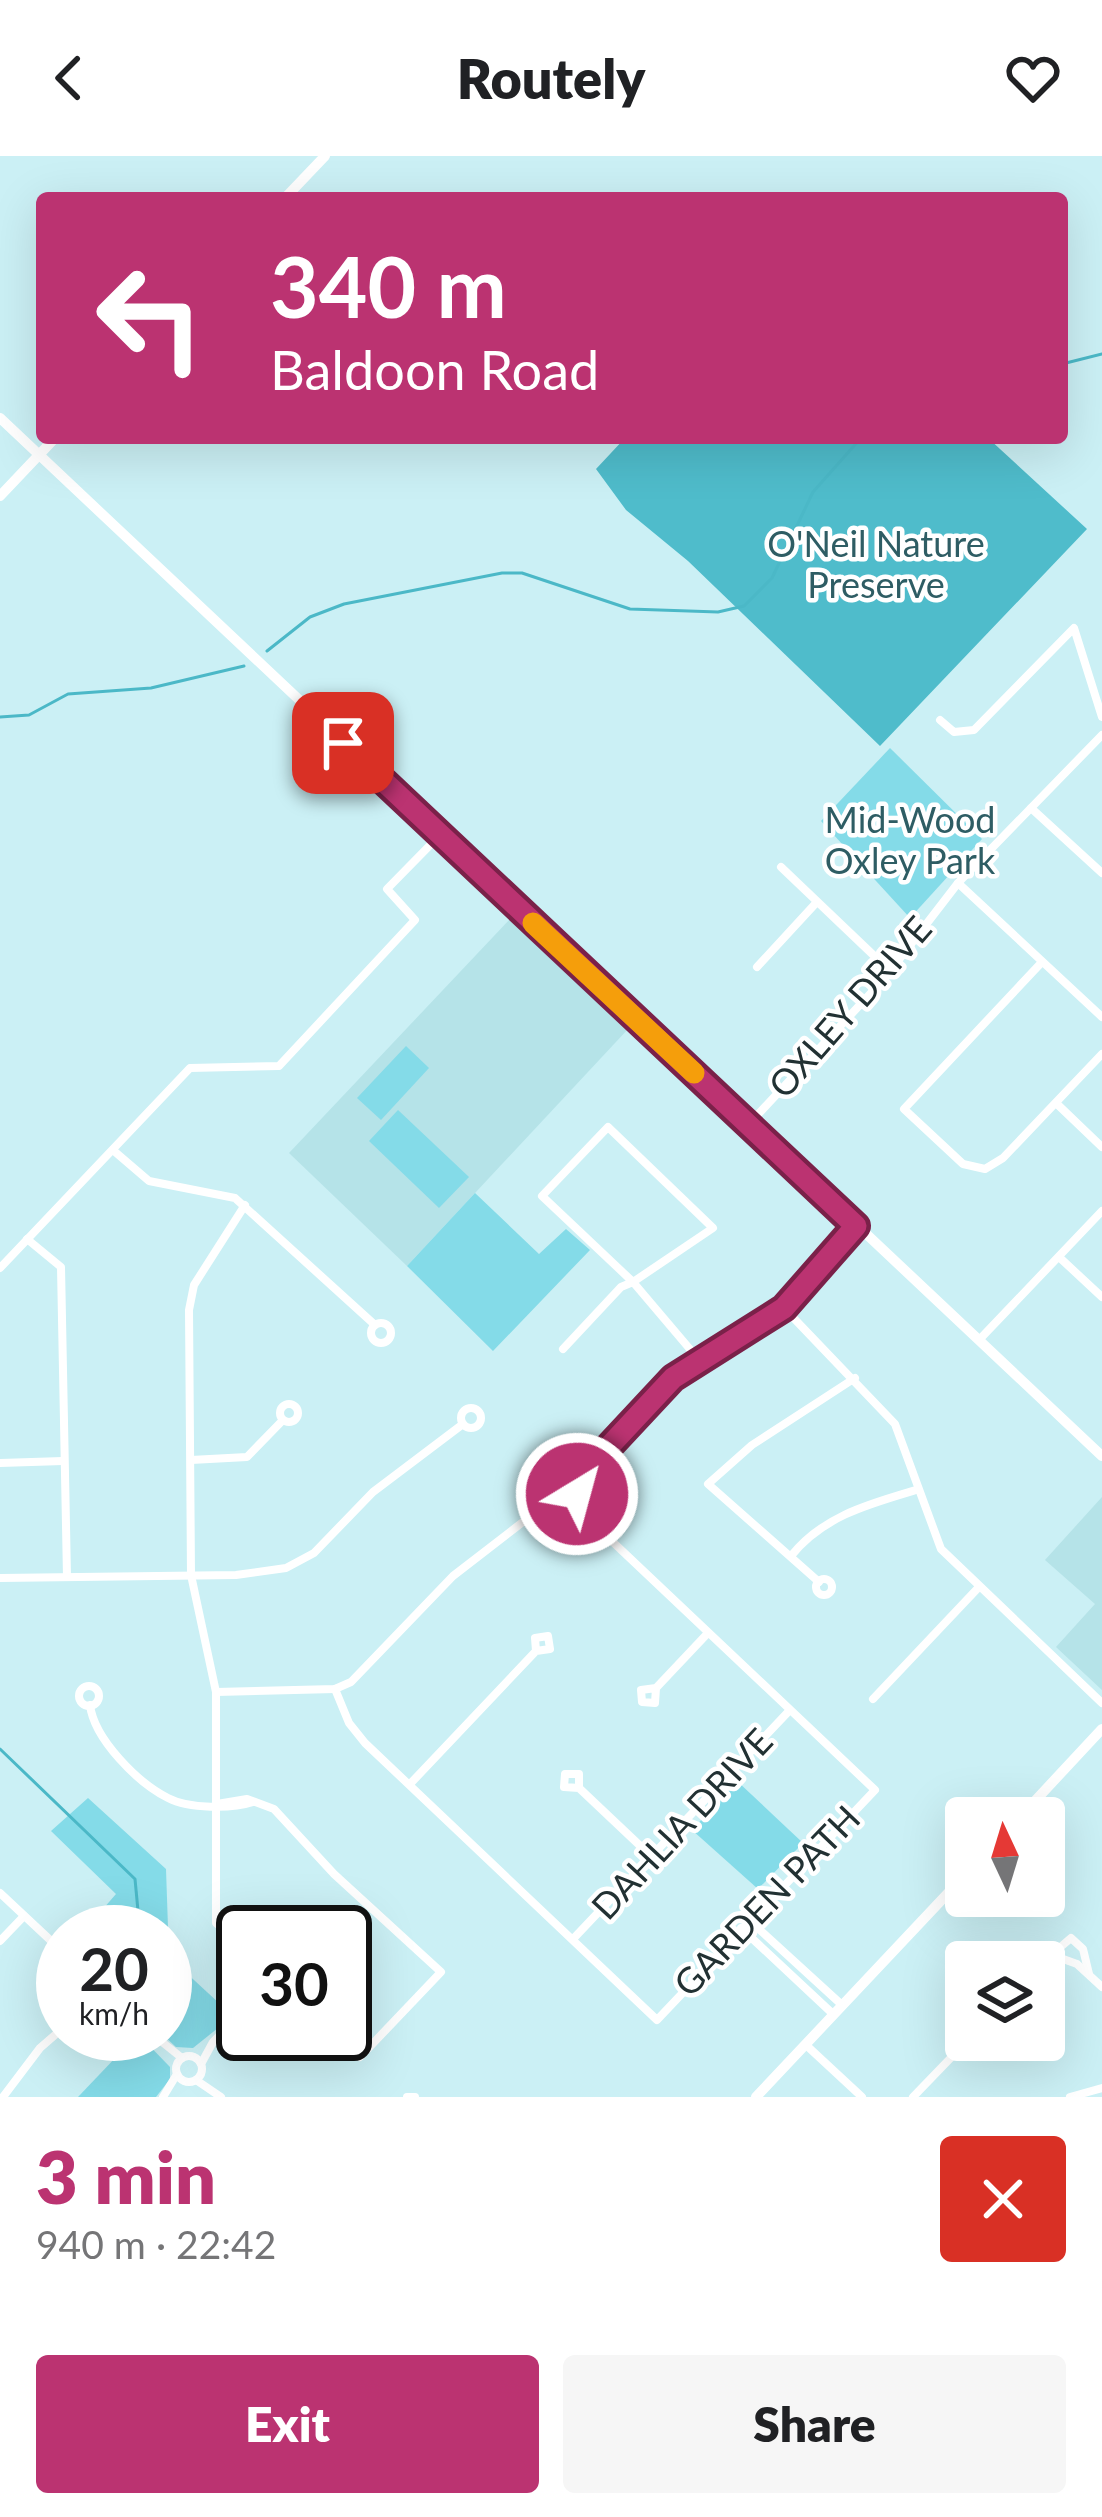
<!DOCTYPE html>
<html lang="en">
<head>
<meta charset="utf-8">
<style>
	:root { --surface:#fff; --page:#f6f6f6; --text:#202124; --muted:#757577; --accent:#bb3371 }
	body { margin:0; font-family:Lato,sans-serif; background:var(--page); color:var(--text); height:100vh; display:flex; flex-direction:column; font-size:45px; white-space:nowrap }
	* { box-sizing:border-box; margin:0 }
	p { font-size:39px; color:var(--muted) }
	.icon { flex:none; width:66px; height:66px; fill:none; stroke:currentColor; stroke-width:2; stroke-linecap:round; stroke-linejoin:round }
	.map { position:relative; height:1941px; overflow:hidden }
	.drawer { display:flex; flex-direction:column; background:var(--surface); flex:1 }
	.drawer>* { flex:none }
	.guide { position:absolute; left:36px; top:36px; width:1032px; height:252px; border-radius:12px; box-shadow:0 12px 48px #0002; background:#bb3371; color:#fff; overflow:hidden }
	.needle { width:78px; rotate:356deg }
	.buttons { position:absolute; left:945px; top:1641px; display:grid; gap:24px }
	.buttons a { display:grid; place-items:center; width:120px; height:120px; border-radius:12px; background:var(--surface); box-shadow:0 12px 48px #0002; font-size:60px }
	.speed { position:absolute; left:36px; top:1749px; display:flex; gap:24px; font-size:60px; font-weight:700; text-align:center }
	.speed>* { display:grid; place-content:center; width:156px; height:156px; border-radius:50%; background:var(--surface); box-shadow:0 12px 48px #0002; line-height:1 }
	.speed small { font-size:30px; font-weight:400 }
	.speed .limit { border:6px solid #111; border-radius:18px; background:#fff; color:#111 }
	.pin { position:absolute; display:grid; place-items:center; width:102px; height:102px; color:#fff; margin:-51px; border-radius:24px; box-shadow:0 6px 18px #0006 }
	.me { position:absolute; width:132px; margin:-66px; rotate:37deg; stroke-linejoin:round; filter:drop-shadow(0 0 9px #0008) }
	.turn { display:flex; align-items:center; gap:42px; height:252px; padding:0 36px; font-size:54px }
	.turn .icon { width:156px; height:156px; stroke-width:2.5 }
	.turn b { display:block; font-size:84px; line-height:102px }
	.round { display:grid; place-items:center; flex:none; width:126px; height:126px; border-radius:12px; background:var(--page) }
	.summary { display:flex; align-items:center; justify-content:space-between; height:204px; padding:0 36px }
	h1 { font-size:72px; font-weight:800; line-height:90px; color:var(--accent) }
	.primary-button { display:flex; gap:24px; margin-top:auto; padding:24px 36px }
	.primary-button a { flex:1; height:138px; border-radius:12px; background:var(--accent); color:#fff; font-size:48px; font-weight:800; line-height:138px; text-align:center }
	.primary-button a+a { background:var(--page); color:var(--text) }
	header { display:flex; justify-content:space-between; align-items:center; height:156px; padding:0 36px; background:var(--surface); font-size:54px; font-weight:800 }
	.map>svg:first-child { display:block }
</style>
</head>
<body>
<header><svg class="icon" aria-label="back" viewBox="0 0 24 24"><path d="M15 5l-7 7 7 7"/></svg>Routely<svg class="icon" aria-label="heart" viewBox="0 0 24 24"><path d="M12 20l-8-8c-3-5 5-10 8-4 3-6 11-1 8 4z"/></svg></header>
<div class="map">
<svg width="1102" height="1941" viewBox="0 0 1102 1941">
	<rect width="100%" height="100%" fill="#cbf0f5"/>
	<!-- built -->
	<g fill="#b5e3e8">
		<path d="M510,763l119,109 -222,238 -118,-113z"/>
		<path d="M1102,1341v193l-46,-43 39,-43 -50,-44z"/>
	</g>
	<!-- green -->
	<g fill="#84dbe8">
		<path d="M890,592l92,91 -72,79 -89,-97z"/>
		<path d="M406,890l23,22 -48,52 -24,-22z"/>
		<path d="M398,954l71,67 -30,31 -70,-67z"/>
		<path d="M475,1037l64,61 27,-25 24,21 -97,101 -86,-85z"/>
		<path d="M737,1625l66,62 -45,46 -66,-59z"/>
		<path d="M88,1642l78,71 3,88 64,59 -40,32 -17,-1 -14,-13 3,-102h-82l33,-38 -65,-63z"/>
		<path d="M138,1878l32,33v12l-14,18h-78z"/>
	</g>
	<!-- forest -->
	<path fill="#4fbccb" d="M625,282h363l99,91 -207,217 -192,-185 -62,-51 -30,-41z"/>
	<g fill="none" stroke-linecap="round" stroke-linejoin="round">
		<!-- stream -->
		<g stroke="#4bb8c7" stroke-width="3">
			<path d="M1062,208l40,-10"/>
			<path d="M267,495l43,-34 34,-13 158,-31h20l108,36 88,3 26,-6 28,-28 41,-86 48,-54"/>
			<path d="M0,561l29,-2 39,-21 83,-6 93,-22"/>
			<path d="M0,1593l135,130 5,53"/>
		</g>
		<!-- street -->
		<g stroke="#fff" stroke-width="8">
			<path d="M940,564l14,12 20,-2 100,-102 28,89"/>
			<path d="M1031,652l71,65"/>
			<path d="M781,711l108,103"/>
			<path d="M958,727l144,134"/>
			<path d="M1042,806l-138,147 59,55 22,5 18,-11 99,-104"/>
			<path d="M757,811l59,-64"/>
			<path d="M1056,947l46,44"/>
			<path d="M749,968l135,-145 74,-96 144,-148"/>
			<path d="M114,995l35,30 86,17 140,127"/>
			<path d="M27,1083l34,28 6,310"/>
			<path d="M1059,1101l43,40"/>
			<path d="M0,1112l190,-200 89,-2 136,-146 -28,-31 53,-54"/>
			<path d="M784,1152l111,116 46,125 161,154"/>
			<circle cx="381" cy="1177" r="10"/>
			<path d="M979,1184l123,-129"/>
			<path d="M563,1193l58,-62 12,-5 80,-54 -105,-101 -66,69 91,86 67,79"/>
			<circle cx="289" cy="1257" r="9"/>
			<circle cx="471" cy="1262" r="10"/>
			<path d="M191,1304l56,-3 36,-37"/>
			<path d="M0,1307l63,-2"/>
			<path d="M574,1328l10,33"/>
			<path d="M791,1400c32,-40 78,-52 125,-66"/>
			<path d="M0,1422l236,-3 50,-7 28,-15 59,-61 90,-68"/>
			<circle cx="824" cy="1431" r="8"/>
			<path d="M819,1426l-111,-98 44,-39 103,-67"/>
			<circle cx="89" cy="1540" r="10"/>
			<path d="M656,1532l-1,15 -13,-1 -1,-12 15,-2 51,-54"/>
			<path d="M335,1533l14,34 16,20 292,277 218,-230 -314,-297"/>
			<path d="M216,1536l119,-3 16,-7 102,-106 141,-109 79,-89 111,-70 72,-82"/>
			<path d="M873,1543l105,-111"/>
			<path d="M90,1549c4,34 48,78 78,93 21,11 64,11 85,4"/>
			<path d="M410,1628l126,-133 14,-2 -2,-13 -13,2 1,13"/>
			<path d="M579,1632v-14h-14l-1,13 15,1 73,69"/>
			<path d="M217,1648l30,-5 27,10 60,65 107,98 -81,85 -23,-23"/>
			<path d="M0,1737l63,59"/>
			<path d="M748,1763l94,86"/>
			<path d="M741,1772l92,86"/>
			<path d="M574,1782l215,-227"/>
			<path d="M0,1785l24,-25"/>
			<path d="M243,1788l-27,-21v-231l-25,-117 -2,-265 5,-25 51,-80"/>
			<path d="M1052,1799l25,9 25,23"/>
			<path d="M1043,1806l28,-24 12,11 6,25"/>
			<path d="M152,1878l30,24"/>
			<path d="M806,1889l56,52"/>
			<circle cx="189" cy="1913" r="13"/>
			<path d="M201,1908l12,-22 30,-31"/>
			<path d="M196,1924l25,17"/>
			<path d="M3,1941l37,-49 23,-20"/>
			<path d="M163,1941l14,-23"/>
			<path d="M407,1941h8"/>
			<path d="M913,1941l55,-57"/>
			<path d="M1070,1941l32,-9"/>
		</g>
		<!-- secondary -->
		<g stroke="#fff" stroke-width="10">
			<path d="M285,42l40,-42"/>
			<path d="M0,262l1102,1038"/>
			<path d="M0,340l55,-58"/>
			<path d="M1019,1662l83,-89"/>
			<path d="M756,1941l210,-223"/>
		</g>
	</g>
	<g fill="none" stroke-linecap="round" stroke-linejoin="round">
		<defs>
			<path id="route" d="M343,587l513,483 -72,82 -111,70 -99,106 3,10"/>
		</defs>
		<!-- route casing -->
		<use href="#route" stroke="#7a2149" stroke-width="30"/>
		<!-- route -->
		<use href="#route" stroke="#bb3371" stroke-width="21"/>
		<!-- slow -->
		<path stroke="#f59e0b" stroke-width="21" d="M533,767l161,150"/>
	</g>
	<g text-anchor="middle" stroke-width="9" stroke-linejoin="round" paint-order="stroke">
		<!-- park labels -->
		<g font-size="36" fill="#2e5d64" stroke="#fff">
			<text x="876" y="401">O'Neil Nature<tspan x="876" dy="41">Preserve</tspan></text>
			<text x="910" y="677">Mid-Wood<tspan x="910" dy="41">Oxley Park</tspan></text>
		</g>
		<!-- street labels -->
		<g font-size="36" fill="#223133" stroke="#fff">
			<text transform="translate(850 851) rotate(-49)" y="13">OXLEY DRIVE</text>
			<text transform="translate(682 1668) rotate(-47)" y="13">DAHLIA DRIVE</text>
			<text transform="translate(767 1745) rotate(-46)" y="13">GARDEN PATH</text>
		</g>
	</g>
</svg>
<div class="buttons">
<a><svg class="needle" viewBox="-14 -14 28 28"><path d="M0-13l5 13h-10z" fill="#e53935"/><path d="M0 13l5-13h-10z" fill="#757577"/></svg></a>
<a><svg class="icon" aria-label="layers" viewBox="0 0 24 24"><path d="M12 4l9 5-9 5-9-5zM3 14l9 5 9-5"/></svg></a>
</div>
<div class="speed"><div>20<small>km/h</small></div><div class="limit">30</div></div>
<div class="pin" style="left:343px;top:587px;background:#d93025"><svg class="icon" aria-label="arrive" viewBox="0 0 24 24"><path d="M6 21V4h12l-3 4 3 4H6"/></svg></div>
<svg class="me" style="left:577px;top:1338px" viewBox="-20 -20 40 40"><circle r="17" fill="#bb3371" stroke="#fff" stroke-width="3"/><path d="M0-11L8 9 0 5-8 9z" fill="#fff"/></svg>
<div class="guide">
<div class="turn"><svg class="icon" aria-label="left" viewBox="0 0 24 24"><path d="M17 20v-9H6M10 6l-5 5 5 5"/></svg><div><b>340 m</b>Baldoon Road</div></div>
</div>
</div>
<section class="drawer">
<div class="summary"><div><h1>3 min</h1><p>940 m · 22:42</p></div><a class="round" style="background:#d93025;color:#fff"><svg class="icon" aria-label="close" viewBox="0 0 24 24"><path d="M6 6l12 12M18 6L6 18"/></svg></a></div>
<div class="primary-button"><a>Exit</a><a>Share</a></div>
</section>
</body>
</html>
